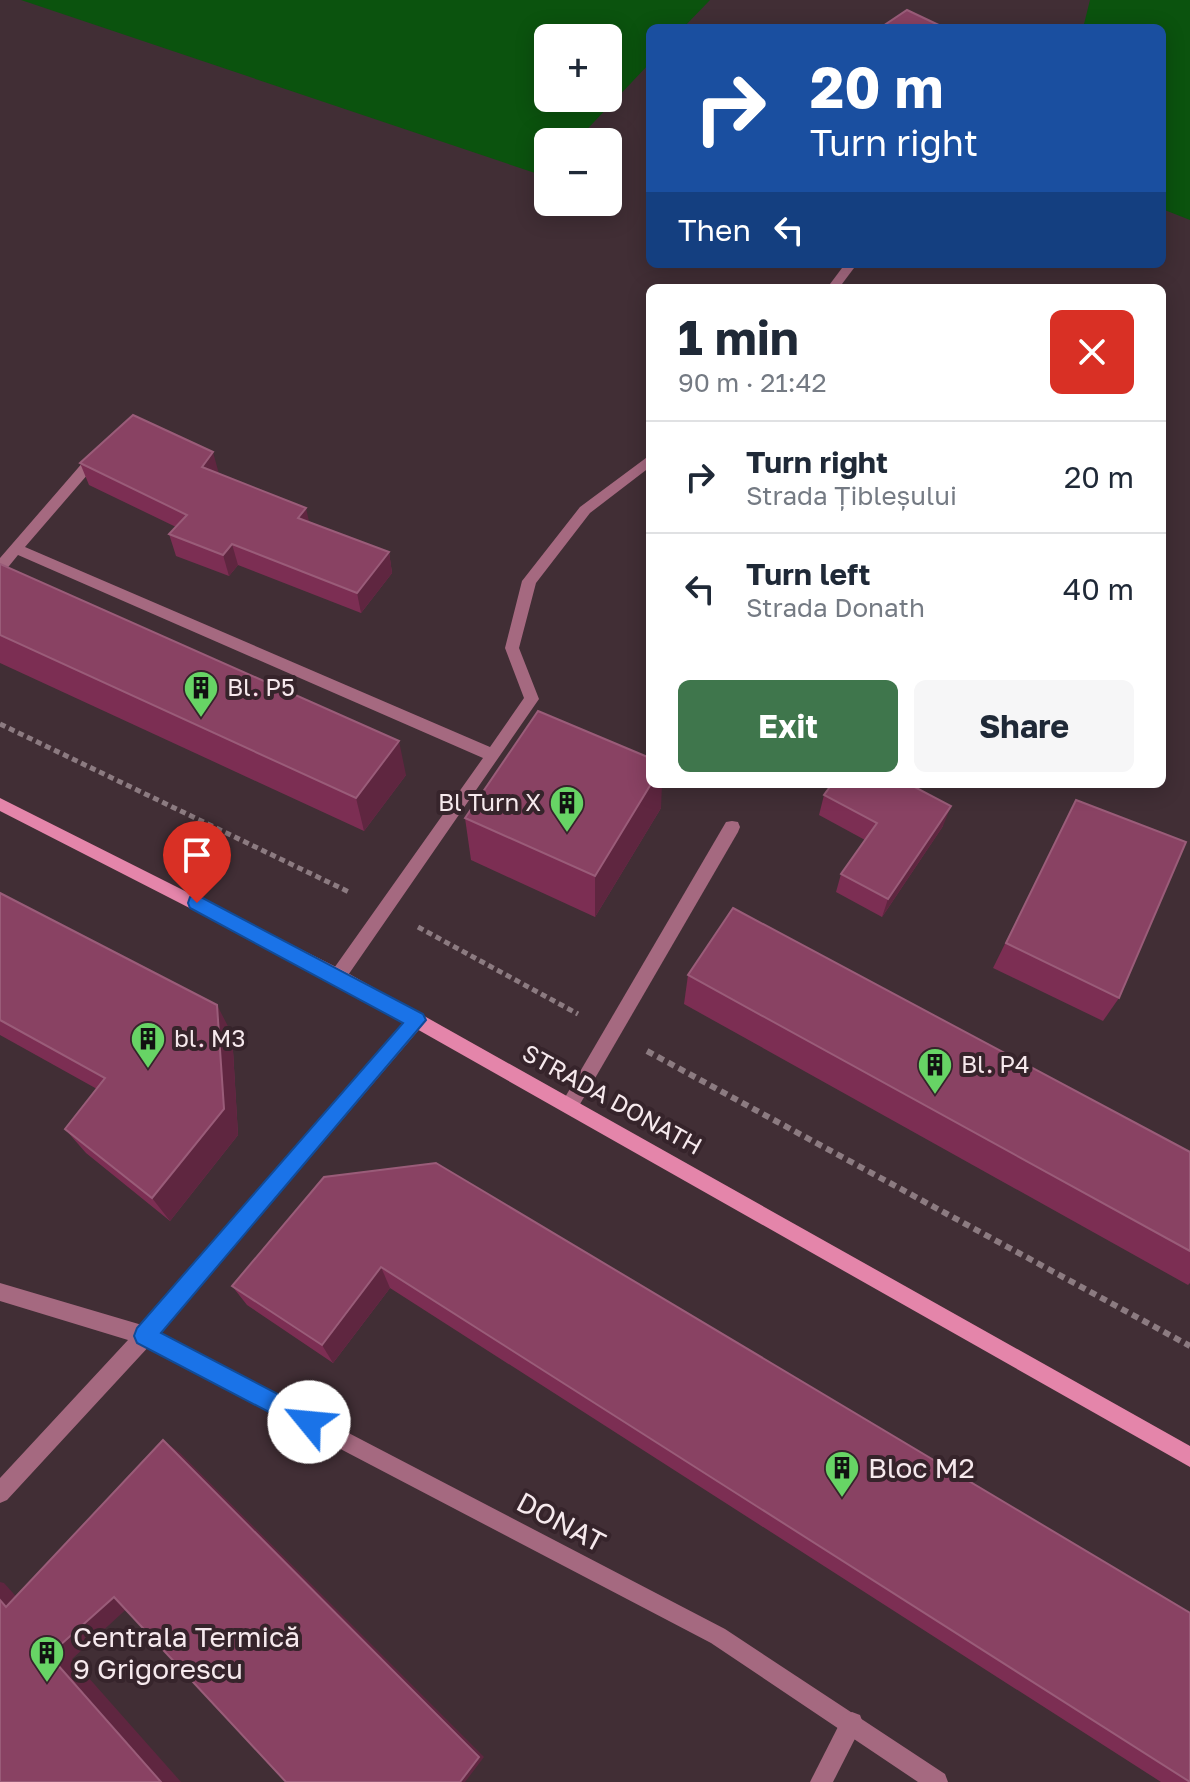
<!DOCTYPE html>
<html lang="en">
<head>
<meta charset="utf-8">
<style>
	:root { --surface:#fff; --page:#f6f6f7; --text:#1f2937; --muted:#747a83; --line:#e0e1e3; --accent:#3f764c }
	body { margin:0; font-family:"Golos Text",sans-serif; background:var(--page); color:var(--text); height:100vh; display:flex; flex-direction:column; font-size:30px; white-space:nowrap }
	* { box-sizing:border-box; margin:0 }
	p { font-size:26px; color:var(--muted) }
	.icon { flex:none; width:44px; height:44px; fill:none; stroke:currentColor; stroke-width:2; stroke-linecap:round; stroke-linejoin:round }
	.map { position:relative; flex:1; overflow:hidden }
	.side { position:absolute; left:646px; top:284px; width:520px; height:504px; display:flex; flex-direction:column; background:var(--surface); border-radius:12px; box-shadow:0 4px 20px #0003 }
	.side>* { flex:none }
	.guide { position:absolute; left:646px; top:24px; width:520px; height:244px; border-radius:12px; box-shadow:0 4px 20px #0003; background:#1a4fa0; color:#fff; overflow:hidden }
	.controls { position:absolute; left:534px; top:24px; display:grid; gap:16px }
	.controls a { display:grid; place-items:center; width:88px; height:88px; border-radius:12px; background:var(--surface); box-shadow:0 4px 20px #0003; font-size:40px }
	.pin { position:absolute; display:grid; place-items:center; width:68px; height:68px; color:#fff; margin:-82px -34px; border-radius:50% 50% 50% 0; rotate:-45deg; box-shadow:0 0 8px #0007 }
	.pin .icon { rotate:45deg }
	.me { position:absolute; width:88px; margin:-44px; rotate:298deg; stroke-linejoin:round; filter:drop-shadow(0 0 6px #0008) }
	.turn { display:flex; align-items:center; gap:28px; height:168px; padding:0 32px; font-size:36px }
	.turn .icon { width:104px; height:104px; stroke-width:2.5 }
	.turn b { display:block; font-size:56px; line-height:68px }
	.then { display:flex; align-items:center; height:76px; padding:0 32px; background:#0003; gap:16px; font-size:30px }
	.round { display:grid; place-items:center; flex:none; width:84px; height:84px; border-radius:12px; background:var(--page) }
	.headline { display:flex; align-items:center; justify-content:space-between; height:136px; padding:0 32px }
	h1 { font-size:48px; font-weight:700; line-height:60px }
	.action { display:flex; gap:16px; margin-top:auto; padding:16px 32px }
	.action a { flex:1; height:92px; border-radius:12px; background:var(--accent); color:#fff; font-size:32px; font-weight:700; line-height:92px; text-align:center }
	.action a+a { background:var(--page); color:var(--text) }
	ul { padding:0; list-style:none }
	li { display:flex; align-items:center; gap:24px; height:112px; padding:0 32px; border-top:2px solid var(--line) }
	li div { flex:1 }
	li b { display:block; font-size:30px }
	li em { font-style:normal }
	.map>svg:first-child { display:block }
</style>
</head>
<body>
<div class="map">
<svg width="1190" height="1782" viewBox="0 0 1190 1782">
	<rect width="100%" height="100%" fill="#412e35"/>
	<!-- green -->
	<g fill="#0b530e" fill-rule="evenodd">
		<path d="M21,0h689l-27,28h-33v35l-75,79h-27v29l-4,5zM548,38h60v60h-60z"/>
		<path d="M1090,0h100v220l-28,-11v-181h-79z"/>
	</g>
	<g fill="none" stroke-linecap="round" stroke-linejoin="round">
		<!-- path-far1 -->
		<g stroke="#8c7b81" stroke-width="5" stroke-dasharray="6 4" stroke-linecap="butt">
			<path d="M0,724l349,168"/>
			<path d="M418,927l160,87"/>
		</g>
		<!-- path -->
		<path stroke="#8c7b81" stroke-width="6" stroke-dasharray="7 5" stroke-linecap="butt" d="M647,1051l543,295"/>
		<!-- lane -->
		<path fill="#a56980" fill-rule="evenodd" d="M145,1327l580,302 220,145 3,8h-30l-207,-139 -573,-300 -2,-7 2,-7z"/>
		<!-- street -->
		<g fill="#a56980" fill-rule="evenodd">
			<path d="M845,264h12l-18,24h-12z"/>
			<path d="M96,451l5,2v6l-76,88 465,200 34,-49 -19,-50 17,-67 58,-74 70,-52v12l-60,46 -54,70 -17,65 20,51 -195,282 -6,2 -6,-2 -2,-5 2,-5 151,-213 -465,-203 -13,16 -5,1v-14l91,-105z"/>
			<path d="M732,821l6,1 2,5 -2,5 -162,279 -6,2 -6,-2 -3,-6 3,-6 162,-277z"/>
			<path d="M417,1012l6,3 2,5 -2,5 -271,318 -145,157 -7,3v-25l128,-138 -128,-39v-18l142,42 269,-310z"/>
			<path d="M852,1712l8,3 3,8 -30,59h-23l34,-67z"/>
		</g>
		<!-- secondary -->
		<path fill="#e485aa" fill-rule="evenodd" d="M0,798l344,173 846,475v21l-858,-486 -332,-170z"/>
	</g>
	<!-- wall -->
	<g fill="#7c2e53">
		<path d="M80,463l139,11 91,48 79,30 3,21 -31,40 -123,-48 -9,11 -53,-20 -7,-22 7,-7 -87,-42z"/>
		<path d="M0,564l406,211 -42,56 -364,-168z"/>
		<path d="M824,795l119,31 -61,91 -46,-25 5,-18 24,-34 -46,-25z"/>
		<path d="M1076,800l43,198 -16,23 -110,-53z"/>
		<path d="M661,808l-66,109 -124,-57 -6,-42z"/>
		<path d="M0,893l232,141 6,101 -68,86 -84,-68 -21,-24 32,-40 -97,-54z"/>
		<path d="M688,975l502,177v131l-2,2 -504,-281z"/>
		<path d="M324,1177l866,605h-29l-771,-494 -57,75 -86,-58 -15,-19z"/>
	</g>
	<!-- shaded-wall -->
	<g fill="#5f2640">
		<path d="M213,452l6,22 -17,-7z"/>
		<path d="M306,508l5,22 -13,-12z"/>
		<path d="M232,544l6,21 -9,11 -6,-21z"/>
		<path d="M389,552l3,21 -31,40 -4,-20z"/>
		<path d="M399,741l7,34 -42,56 -8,-33z"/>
		<path d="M651,784h11l-1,24 -66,109v-41z"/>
		<path d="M951,806l-8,20 -61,91 6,-18z"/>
		<path d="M217,1005l15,29 6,101 -68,86 -18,-23z"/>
		<path d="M381,1267l9,21 -57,75 -11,-18z"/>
		<path d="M163,1440l17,13 304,304 -19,25h-5z"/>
		<path d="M0,1582l4,1 27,30 -25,-6 -6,-7z"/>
		<path d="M114,1597l19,6 -61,56 109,123h-20l-112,-127z"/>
	</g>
	<!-- building -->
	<g fill="#894263" stroke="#9a5c79" stroke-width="2">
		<path d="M907,10l38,18h-65z"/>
		<path d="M133,415l80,37 -11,15 104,41 -8,10 91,34 -32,41 -125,-49 -9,11 -54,-21 18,-19 -107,-52z"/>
		<path d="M0,564l399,177 -43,57 -356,-163z"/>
		<path d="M538,711l112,47v26h1l-56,92 -130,-58z"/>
		<path d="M832,784h77l42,22 -63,93 -47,-25 36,-51 -53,-28z"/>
		<path d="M1076,800l110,42 -67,156 -113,-55z"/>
		<path d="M0,893l217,112 7,104 -72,89 -87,-69 40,-51 -105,-58z"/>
		<path d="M733,908l457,244v99l-502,-276z"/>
		<path d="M436,1163l754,450v169l-809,-515 -59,78 -90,-59 92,-109z"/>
		<path d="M163,1440l316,317 -19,25h-174l-172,-185 -65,58 112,127h-161v-182l6,7z"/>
	</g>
	<!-- route -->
	<path fill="#1a73e8" stroke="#114b97" stroke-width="2" d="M197,895l226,119 3,6 -265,313 155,81 4,8 -4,7 -7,4 -172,-90 -3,-7 3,-8 266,-305 -213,-115 -2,-5 2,-6z"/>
	<!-- icons -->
	<defs>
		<symbol id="building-pin" viewBox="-11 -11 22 30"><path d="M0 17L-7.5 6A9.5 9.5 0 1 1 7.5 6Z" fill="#67d465" stroke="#36242b"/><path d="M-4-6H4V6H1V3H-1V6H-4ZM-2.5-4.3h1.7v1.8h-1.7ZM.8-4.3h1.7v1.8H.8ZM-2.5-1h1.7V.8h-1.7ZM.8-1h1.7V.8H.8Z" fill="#111"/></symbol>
	</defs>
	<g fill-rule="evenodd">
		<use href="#building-pin" x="181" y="668" width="40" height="54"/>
		<use href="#building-pin" x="547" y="783" width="40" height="54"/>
		<use href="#building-pin" x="128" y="1019" width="40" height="54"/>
		<use href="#building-pin" x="915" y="1045" width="40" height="54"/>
		<use href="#building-pin" x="822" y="1448" width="40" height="54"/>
		<use href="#building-pin" x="27" y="1633" width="40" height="54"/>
	</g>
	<g text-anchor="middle" stroke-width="8" stroke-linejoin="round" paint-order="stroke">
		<!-- poi labels -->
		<g font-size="24" fill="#f6e9ed" stroke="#36242b" text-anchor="start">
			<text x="227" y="696">Bl. P5</text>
			<text x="541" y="811" text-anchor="end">Bl Turn X</text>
			<text x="174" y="1047">bl. M3</text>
			<text x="961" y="1073">Bl. P4</text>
		</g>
		<!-- street labels -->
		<g font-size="24" fill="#f6e9ed" stroke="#36242b">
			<text transform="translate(612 1100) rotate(29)" y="8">STRADA DONATH</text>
		</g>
		<!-- near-poi labels -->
		<g font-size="28" fill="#f6e9ed" stroke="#36242b" text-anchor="start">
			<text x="868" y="1478">Bloc M2</text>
			<text x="73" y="1647">Centrala Termică<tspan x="73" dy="32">9 Grigorescu</tspan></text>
		</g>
		<!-- near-street labels -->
		<g font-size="28" fill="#f6e9ed" stroke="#36242b">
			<text transform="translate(561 1522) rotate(28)" y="10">DONAT</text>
		</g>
	</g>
</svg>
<div class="controls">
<a>+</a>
<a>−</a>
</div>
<div class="pin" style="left:197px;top:903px;background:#d93025"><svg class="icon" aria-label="arrive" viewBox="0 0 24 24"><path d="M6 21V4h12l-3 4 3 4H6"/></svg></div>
<svg class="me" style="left:309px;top:1422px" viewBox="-20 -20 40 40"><circle r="19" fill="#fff"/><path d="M0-13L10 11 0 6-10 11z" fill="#1a73e8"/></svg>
<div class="guide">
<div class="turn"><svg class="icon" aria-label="right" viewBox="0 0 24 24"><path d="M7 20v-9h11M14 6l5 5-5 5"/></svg><div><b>20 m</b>Turn right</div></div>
<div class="then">Then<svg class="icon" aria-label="left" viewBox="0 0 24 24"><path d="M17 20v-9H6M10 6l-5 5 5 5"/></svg></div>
</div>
<section class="side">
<div class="headline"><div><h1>1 min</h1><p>90 m · 21:42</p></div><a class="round" style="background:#d93025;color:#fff"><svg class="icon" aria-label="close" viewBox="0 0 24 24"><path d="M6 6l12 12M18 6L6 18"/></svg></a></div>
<ul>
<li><svg class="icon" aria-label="right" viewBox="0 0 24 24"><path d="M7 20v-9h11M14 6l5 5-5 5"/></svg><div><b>Turn right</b><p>Strada Țibleșului</p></div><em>20 m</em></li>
<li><svg class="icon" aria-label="left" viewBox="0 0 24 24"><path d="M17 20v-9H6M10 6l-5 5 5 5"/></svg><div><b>Turn left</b><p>Strada Donath</p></div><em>40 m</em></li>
</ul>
<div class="action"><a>Exit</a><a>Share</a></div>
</section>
</div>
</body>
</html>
